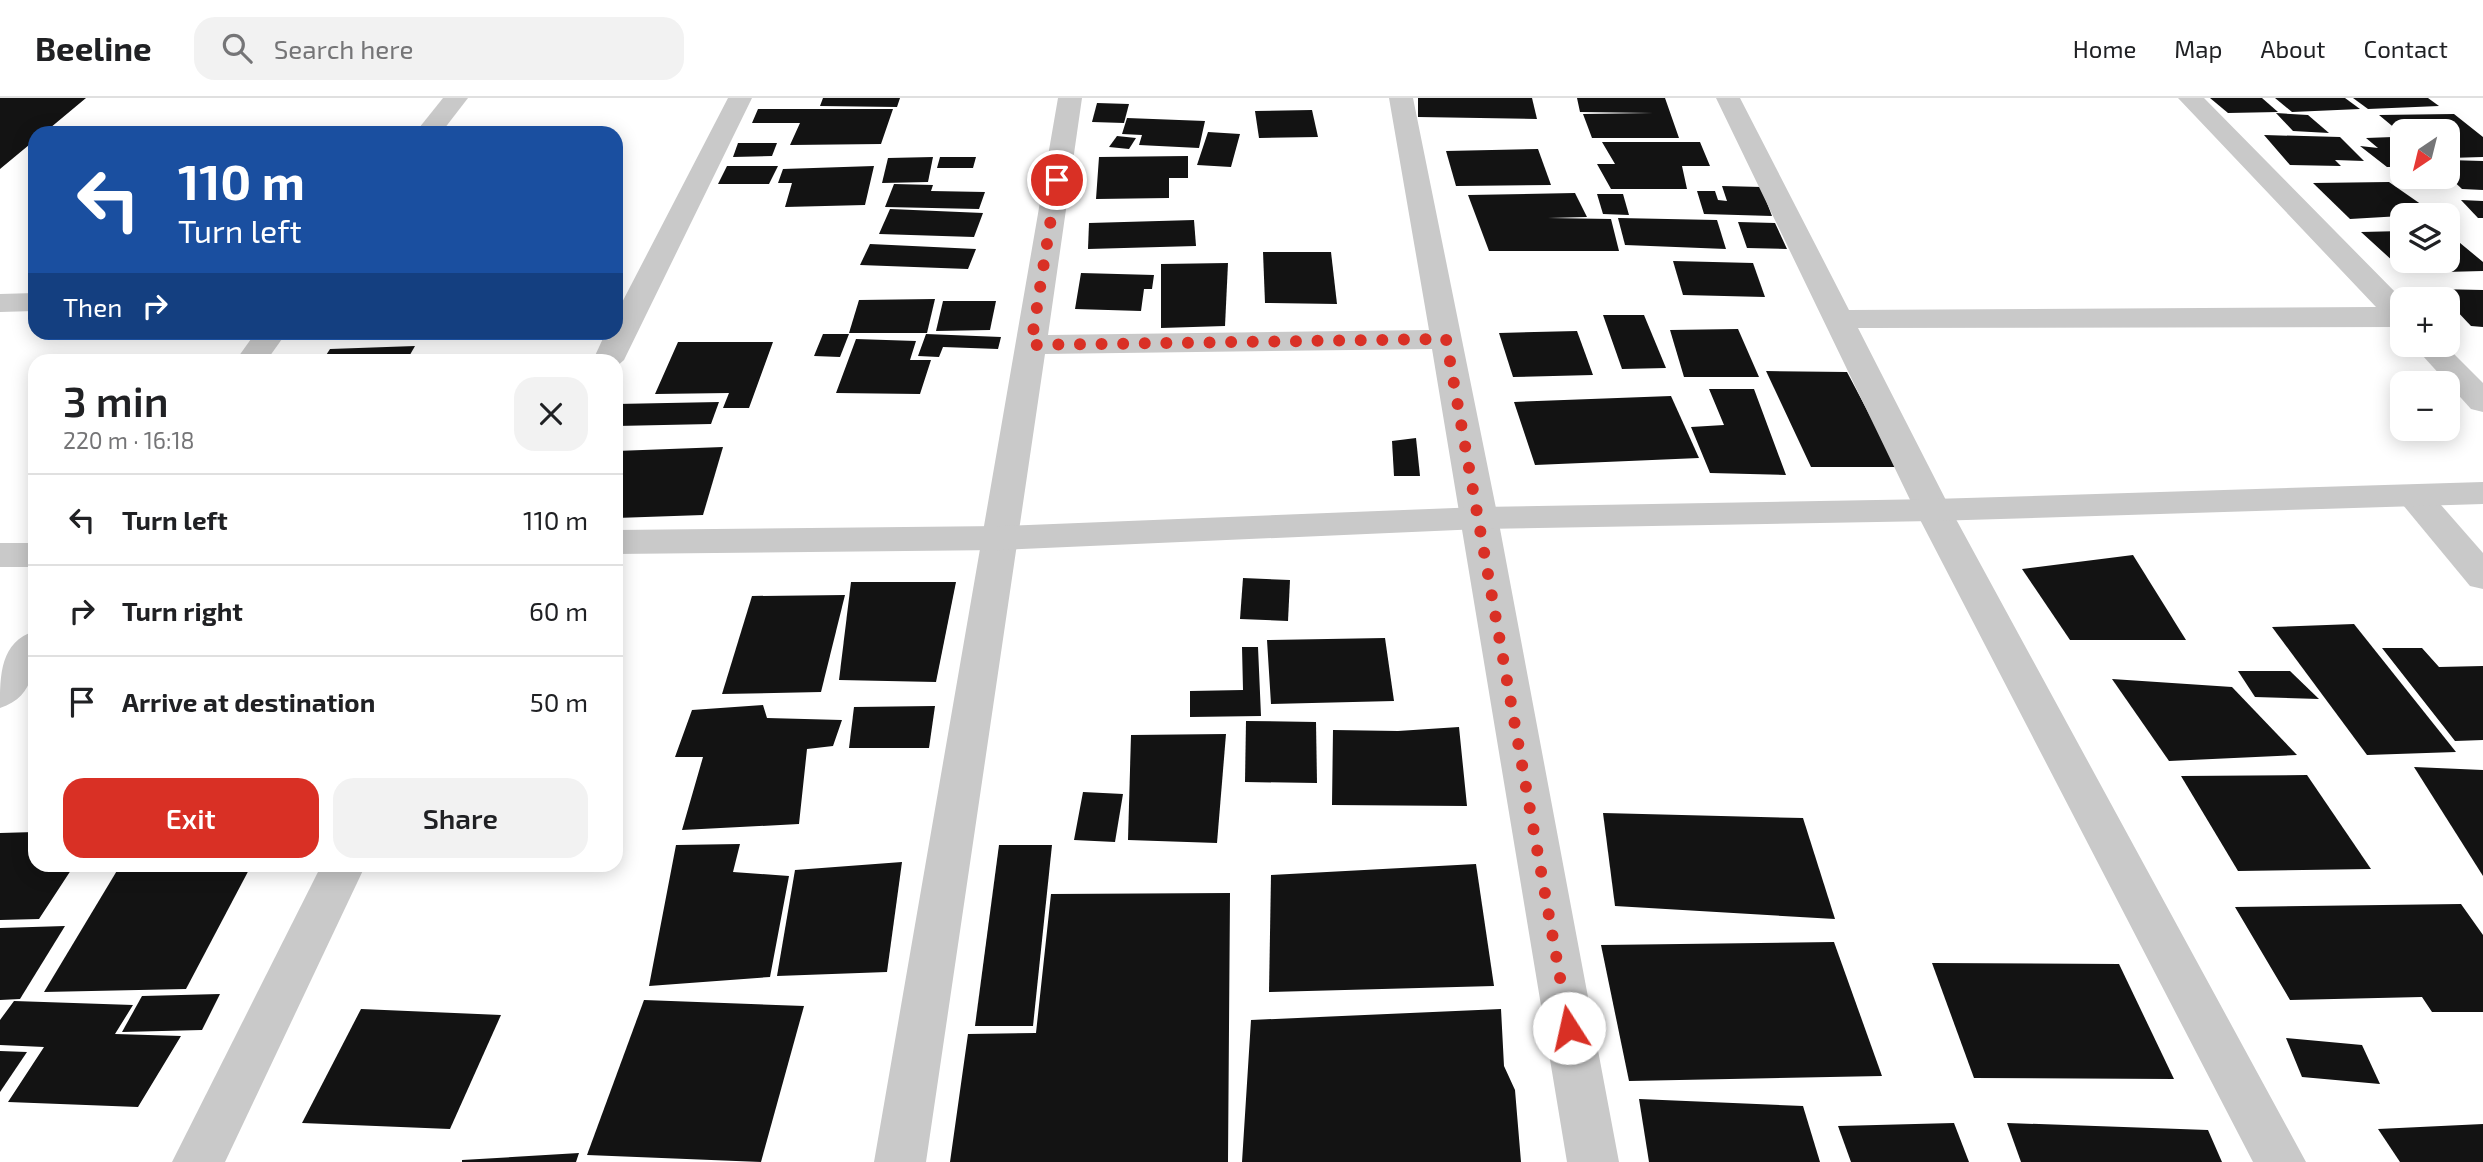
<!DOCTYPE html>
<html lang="en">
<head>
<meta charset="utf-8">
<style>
	:root { --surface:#fff; --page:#f2f2f2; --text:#202124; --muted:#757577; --line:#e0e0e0; --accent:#d93025 }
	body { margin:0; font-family:"Exo 2",sans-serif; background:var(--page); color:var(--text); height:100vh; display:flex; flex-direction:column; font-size:26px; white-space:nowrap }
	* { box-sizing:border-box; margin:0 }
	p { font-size:23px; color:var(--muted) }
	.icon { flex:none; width:38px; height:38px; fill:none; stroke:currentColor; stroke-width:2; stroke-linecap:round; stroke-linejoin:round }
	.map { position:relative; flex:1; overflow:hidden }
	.drawer { position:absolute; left:28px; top:256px; width:595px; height:518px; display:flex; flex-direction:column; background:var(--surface); border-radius:21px; box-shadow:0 4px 18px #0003 }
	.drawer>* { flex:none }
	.top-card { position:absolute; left:28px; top:28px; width:595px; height:214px; border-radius:21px; box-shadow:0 4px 18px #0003; background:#1a4fa0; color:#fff; overflow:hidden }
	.needle { width:46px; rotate:215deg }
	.fabs { position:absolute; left:2390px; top:21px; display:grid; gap:14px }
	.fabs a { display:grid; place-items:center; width:70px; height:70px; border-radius:14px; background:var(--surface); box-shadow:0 4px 18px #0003; font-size:35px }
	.pin { position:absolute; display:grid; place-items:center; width:60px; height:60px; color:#fff; margin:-30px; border:4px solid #fff; border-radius:50%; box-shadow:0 2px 7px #0007 }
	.me { position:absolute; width:77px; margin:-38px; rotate:350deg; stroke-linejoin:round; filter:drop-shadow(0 0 5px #0008) }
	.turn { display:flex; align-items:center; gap:24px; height:147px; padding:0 35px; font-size:32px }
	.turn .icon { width:91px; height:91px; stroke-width:2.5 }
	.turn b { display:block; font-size:49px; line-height:60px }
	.then { display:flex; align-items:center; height:66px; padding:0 35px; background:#0003; gap:14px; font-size:26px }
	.round { display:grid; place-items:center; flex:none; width:74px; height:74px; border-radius:21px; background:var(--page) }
	.headline { display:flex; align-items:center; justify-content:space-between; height:119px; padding:0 35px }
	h1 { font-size:42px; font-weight:600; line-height:52px }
	.action { display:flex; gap:14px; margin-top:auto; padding:14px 35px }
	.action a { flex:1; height:80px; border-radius:21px; background:var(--accent); color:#fff; font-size:28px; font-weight:600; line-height:80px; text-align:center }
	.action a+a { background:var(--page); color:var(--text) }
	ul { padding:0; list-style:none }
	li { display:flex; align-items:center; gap:21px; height:91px; padding:0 35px; border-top:2px solid var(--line) }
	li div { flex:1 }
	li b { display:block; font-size:26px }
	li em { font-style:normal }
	header { display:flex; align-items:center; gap:42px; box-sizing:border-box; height:98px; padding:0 35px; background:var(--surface); border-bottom:2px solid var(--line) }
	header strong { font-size:33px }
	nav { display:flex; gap:38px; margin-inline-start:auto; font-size:24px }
	.search { width:490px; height:63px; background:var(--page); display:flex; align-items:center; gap:18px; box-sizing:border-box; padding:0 24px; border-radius:21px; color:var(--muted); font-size:26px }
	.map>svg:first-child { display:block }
</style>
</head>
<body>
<header>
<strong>Beeline</strong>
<div class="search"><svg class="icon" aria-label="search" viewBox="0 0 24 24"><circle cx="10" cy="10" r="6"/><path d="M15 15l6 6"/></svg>Search here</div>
<nav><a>Home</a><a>Map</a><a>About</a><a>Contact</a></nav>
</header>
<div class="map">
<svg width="2483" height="1064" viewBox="0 0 2483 1064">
	<rect width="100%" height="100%" fill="#fff"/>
	<!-- building -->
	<g fill="#131313">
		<path d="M0,0h86l-42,35h-9v7l-35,29z"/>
		<path d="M823,0h77l-3,9 -77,-1z"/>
		<path d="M1418,0h114l5,21 -119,-2z"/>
		<path d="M1577,0h88l14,40h-87l-9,-24 70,-1 -73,-1z"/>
		<path d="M2210,0h52l16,14 -50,1z"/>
		<path d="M2275,0h70l15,11 -68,3z"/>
		<path d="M2353,0h75l11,8 -71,3z"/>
		<path d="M1097,5l32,1 -5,19 -32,-1z"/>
		<path d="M758,11h135l-12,35 -91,1 10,-22h-48z"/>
		<path d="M1312,12l6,27 -59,1 -4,-27z"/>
		<path d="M2276,15l32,2 21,18 -36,-2z"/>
		<path d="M2454,16l29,23v20l-35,1v-27h-45v4l-24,-20z"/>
		<path d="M1127,20l78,3 -6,27 -60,-3 3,-10 -20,-1z"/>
		<path d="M1208,34l32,2 -9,33 -34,-2z"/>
		<path d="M2264,37l76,2 24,24 -29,-1 6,6 -51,-1z"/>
		<path d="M1117,38l19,2 -7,11 -20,-2z"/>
		<path d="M2393,39l10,8v22h-16l-27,-21 18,2 -12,-10z"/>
		<path d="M1602,44h98l10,24h-28l5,23h-76l-14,-25h18z"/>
		<path d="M738,45h39l-5,13 -39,1z"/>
		<path d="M1538,51l13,36 -95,1 -10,-35z"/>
		<path d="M1188,58v22h-19v20l-73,1 3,-42z"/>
		<path d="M933,59l-5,25 -46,1 6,-25z"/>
		<path d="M940,59h36l-3,11h-36z"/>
		<path d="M2448,62l35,1v29l-21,-1 -14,-13z"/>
		<path d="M727,68h51l-9,18h-51z"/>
		<path d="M874,68l-9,39 -80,2 7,-24h-14l5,-14z"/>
		<path d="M2389,84l46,32 -85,5 -37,-36z"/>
		<path d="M894,86l39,1 -2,6 54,1 -6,17 -94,-2z"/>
		<path d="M1722,88l39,1 11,29 -68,-2 -7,-23h18l3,9 9,1z"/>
		<path d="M1575,95l12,24 -39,1 63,1 8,32h-130l-21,-56z"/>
		<path d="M1597,96h26l6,21 -26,-1z"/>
		<path d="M2461,102l22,1v17h-5z"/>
		<path d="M890,111l93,4 -9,24 -95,-3z"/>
		<path d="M1618,120l99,2 9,29 -101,-4z"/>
		<path d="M1194,122l2,26 -108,3 1,-26z"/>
		<path d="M1738,124l37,1 12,26 -40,-1z"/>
		<path d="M2403,133v30h45v-28l35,29v9l-77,2 -45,-41z"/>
		<path d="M870,146l106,5 -8,20 -108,-4z"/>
		<path d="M1263,154h68l6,52 -72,-1z"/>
		<path d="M1673,163l80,2 12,34 -82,-2z"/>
		<path d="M1228,165l-3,63 -64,2v-64z"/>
		<path d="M1081,175l73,2 -2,14h-8l-3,22 -66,-2z"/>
		<path d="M2436,191l47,1v37l-12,-1z"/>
		<path d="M935,201l-8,34h-78l10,-33z"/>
		<path d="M943,203h53l-6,29 -54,1z"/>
		<path d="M1603,217h41l22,53 -44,1z"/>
		<path d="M1738,231l21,48h-75l-14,-47z"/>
		<path d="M1577,233l16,44 -80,2 -14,-44z"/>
		<path d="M823,236h26l-9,23 -26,-1z"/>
		<path d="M926,236l75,3 -3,12 -55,-2 -4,10 -21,-1z"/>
		<path d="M856,241l60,2 -6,19h21l-11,34 -84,-1z"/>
		<path d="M678,244h95l-24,66h-26l6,-15 -74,1z"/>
		<path d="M415,248l-8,14h-84l7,-11z"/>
		<path d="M1766,273l81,1 50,95h-86z"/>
		<path d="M1709,291h45l32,86 -76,-2 -19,-46 33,-2z"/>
		<path d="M1671,298l28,62 -164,7 -21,-63z"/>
		<path d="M719,304l-8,22 -95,2v-22z"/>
		<path d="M1416,340l4,38h-26l-2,-35z"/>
		<path d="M723,349l-20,68 -87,3v-67z"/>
		<path d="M2133,457l53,85h-116l-48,-71z"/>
		<path d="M1243,480l47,2 -2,41 -48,-2z"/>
		<path d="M851,484h105l-20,100 -97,-2z"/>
		<path d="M845,497l-24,97 -99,2 30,-98z"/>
		<path d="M2354,526l102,128 -89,3 -95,-128z"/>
		<path d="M1385,540l9,63 -123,3 -4,-64z"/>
		<path d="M1242,549h16l3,69 -71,1v-26l53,-1z"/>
		<path d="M2382,550h40l17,19 44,-1v74l-28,1z"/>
		<path d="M2238,573h52l29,28 -64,-2z"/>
		<path d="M2112,581l120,8 65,68 -128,6z"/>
		<path d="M763,607l4,13 75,2 -9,26 -26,3 -8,75 -117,6 21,-73h-28l17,-47z"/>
		<path d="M935,608l-6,42h-80l5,-41z"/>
		<path d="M1246,623l70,1 1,61 -72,-1z"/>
		<path d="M1459,629l8,79 -135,-1 1,-75 65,1z"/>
		<path d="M1226,636l-9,109 -89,-3 3,-105z"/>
		<path d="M2414,669l69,3v106z"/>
		<path d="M2307,677l64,94 -133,2 -57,-95z"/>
		<path d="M1083,694l40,2 -8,48 -41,-2z"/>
		<path d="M1603,715l200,5 32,101 -220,-13z"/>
		<path d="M35,734v32h40l-36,55 -39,1v-87z"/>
		<path d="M740,746l-7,28 56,4 -19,101 -121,9 27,-141z"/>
		<path d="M999,747h53l-19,181h-58z"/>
		<path d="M902,764l-15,110 -110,4 18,-106z"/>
		<path d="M121,766h131l-66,125 -142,3z"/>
		<path d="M1476,766l18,122 -225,6 2,-117z"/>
		<path d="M1230,795l-2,269h-278l18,-128 68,-1 15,-139z"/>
		<path d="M2461,806l22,31v77h-51l-10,-15 -132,3 -55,-93z"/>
		<path d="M65,828l-45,73 -20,1v-72z"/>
		<path d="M1834,844l48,134 -253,5 -28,-136z"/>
		<path d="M1932,865l187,1 55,115 -200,-1z"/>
		<path d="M220,896l-18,36 -80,2 20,-36z"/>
		<path d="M644,902l160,6 -43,156 -174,-7z"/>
		<path d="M14,903l119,4 -18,29 66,2 -43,71 -130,-5 36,-55 -44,-2v-25z"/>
		<path d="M361,911l140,6 -51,114 -148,-6z"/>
		<path d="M1501,911l3,57 11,24 6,72h-279l9,-142z"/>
		<path d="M2286,940l76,7 18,39 -78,-7z"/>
		<path d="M0,953l27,1 -27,40z"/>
		<path d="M1639,1001l164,7 17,56h-171z"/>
		<path d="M1954,1025l15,39h-118l-13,-36z"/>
		<path d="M2007,1025l201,7 14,32h-201z"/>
		<path d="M2483,1026v38h-83l-22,-33z"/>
		<path d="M579,1055l-3,9h-114v-2z"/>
	</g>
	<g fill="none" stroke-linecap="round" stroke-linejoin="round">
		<!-- minor -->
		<g fill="#c9c9c9" fill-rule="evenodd">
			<path d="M443,0h25l-27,35h-26z"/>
			<path d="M728,0h24l-128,262 -8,7v-7h-23l13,-28h10v-18z"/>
			<path d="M1058,0h24l-34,237 381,-5 -40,-232h24l85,420 121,644h-52l-135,-813 -387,5 -119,808h-52z"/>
			<path d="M1716,0h24l109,212 527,-3 -198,-209h26l199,202v27l-545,1 93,182 355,652h-53l-338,-652z"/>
			<path d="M35,195v18l-35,1v-18z"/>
			<path d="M256,234h31l-20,28h-31z"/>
			<path d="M2413,247h32l38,38v29l-12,-3z"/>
			<path d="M2415,388l12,3 56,64v36l-13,-3 -67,-81 -6,-8 6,-8z"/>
			<path d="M35,533c0,32 2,65 -35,77 0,-33 0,-66 35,-77z"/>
			<path d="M322,766h44l-141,298h-53z"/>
		</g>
		<!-- tertiary -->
		<g fill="#c9c9c9" fill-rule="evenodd">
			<path d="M2483,384v22l-550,17 -453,8 -479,21 -385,4v-24l385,-4 479,-19 453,-8z"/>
			<rect x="0" y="445" width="35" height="24"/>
		</g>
	</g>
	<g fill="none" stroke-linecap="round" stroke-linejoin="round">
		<!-- route -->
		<path stroke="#d93025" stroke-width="12" stroke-dasharray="0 21.6" d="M1057,82l-26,165 415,-6 123,689"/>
	</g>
</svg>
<div class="fabs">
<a><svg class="needle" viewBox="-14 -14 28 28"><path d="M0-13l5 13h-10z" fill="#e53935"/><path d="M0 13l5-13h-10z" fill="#757577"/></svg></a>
<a><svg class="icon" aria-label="layers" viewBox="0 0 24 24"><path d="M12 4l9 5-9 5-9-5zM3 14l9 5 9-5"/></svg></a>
<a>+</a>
<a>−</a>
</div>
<div class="pin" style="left:1057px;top:82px;background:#d93025"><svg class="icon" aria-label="arrive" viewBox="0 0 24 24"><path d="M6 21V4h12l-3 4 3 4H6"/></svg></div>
<svg class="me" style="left:1569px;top:930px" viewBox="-20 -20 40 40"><circle r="19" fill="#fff"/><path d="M0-13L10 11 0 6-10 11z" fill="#d93025"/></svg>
<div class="top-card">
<div class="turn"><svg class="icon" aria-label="left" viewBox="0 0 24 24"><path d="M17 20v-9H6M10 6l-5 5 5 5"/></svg><div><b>110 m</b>Turn left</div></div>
<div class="then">Then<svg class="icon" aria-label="right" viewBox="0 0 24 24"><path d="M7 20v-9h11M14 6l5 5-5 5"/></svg></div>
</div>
<section class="drawer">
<div class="headline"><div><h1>3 min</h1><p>220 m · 16:18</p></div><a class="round"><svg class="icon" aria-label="close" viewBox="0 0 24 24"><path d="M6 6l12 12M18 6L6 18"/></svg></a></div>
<ul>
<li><svg class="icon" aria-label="left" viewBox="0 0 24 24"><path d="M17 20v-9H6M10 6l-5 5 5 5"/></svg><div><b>Turn left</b></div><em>110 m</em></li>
<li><svg class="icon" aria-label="right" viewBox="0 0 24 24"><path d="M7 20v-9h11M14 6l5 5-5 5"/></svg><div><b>Turn right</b></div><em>60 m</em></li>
<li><svg class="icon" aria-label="arrive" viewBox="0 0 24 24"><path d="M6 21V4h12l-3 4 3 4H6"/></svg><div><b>Arrive at destination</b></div><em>50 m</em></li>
</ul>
<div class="action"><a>Exit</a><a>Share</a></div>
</section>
</div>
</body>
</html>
